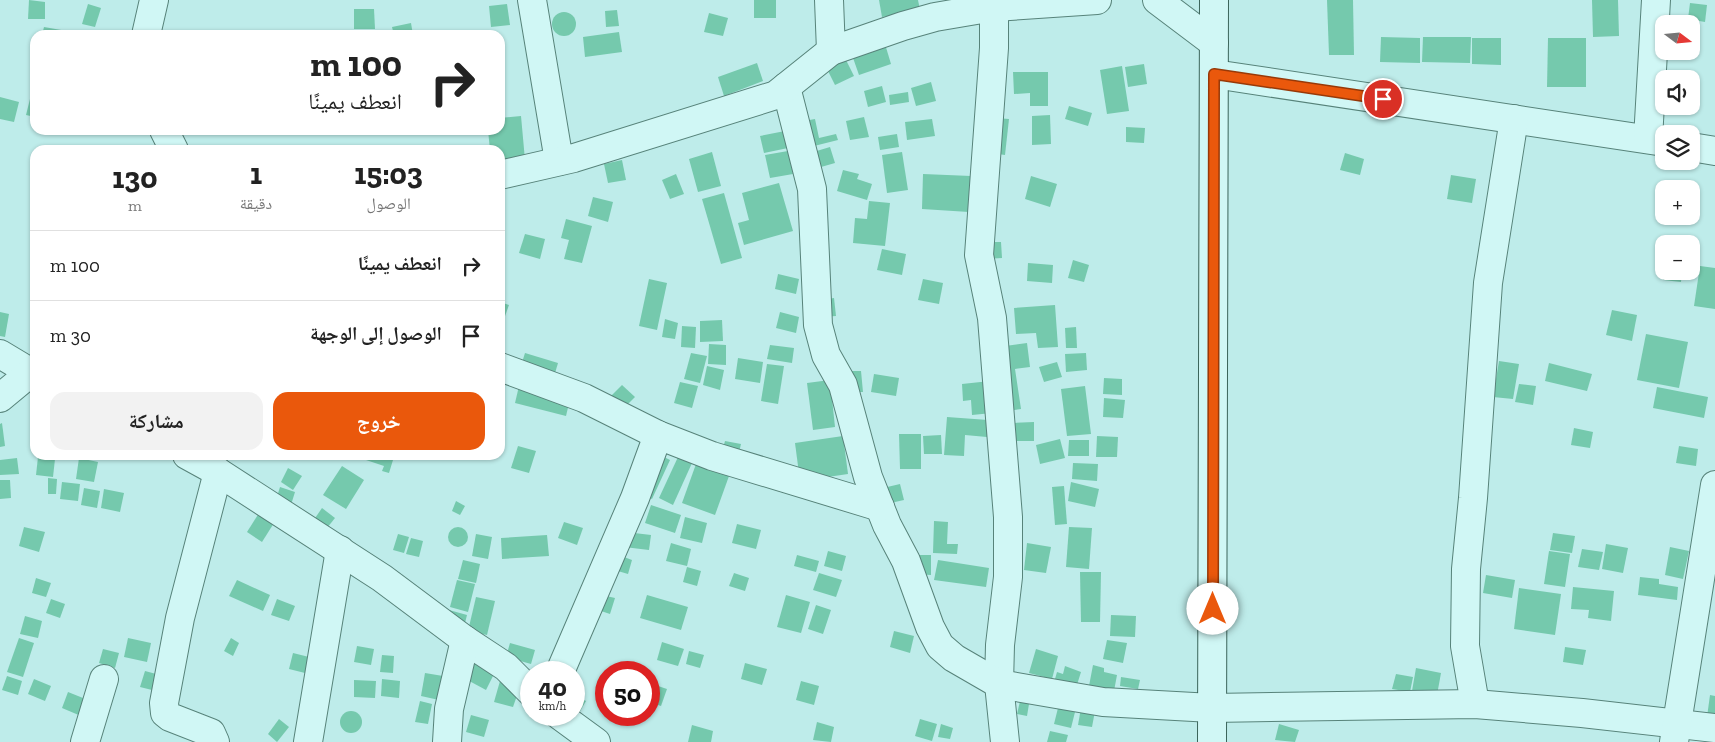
<!DOCTYPE html>
<html lang="ar">
<head>
<meta charset="utf-8">
<style>
	:root { --surface:#fff; --page:#f2f2f2; --text:#222; --muted:#767676; --line:#e0e0e0; --accent:#ea580c }
	body { margin:0; font-family:"Zilla Slab","Noto Naskh Arabic",serif; background:var(--page); color:var(--text); direction:rtl; height:100vh; display:flex; flex-direction:column; font-size:19px; white-space:nowrap }
	* { box-sizing:border-box; margin:0 }
	p { font-size:16px; color:var(--muted) }
	.icon { flex:none; width:28px; height:28px; fill:none; stroke:currentColor; stroke-width:2; stroke-linecap:round; stroke-linejoin:round }
	.map { position:relative; flex:1; overflow:hidden; direction:ltr }
	.details { position:absolute; left:30px; top:145px; width:475px; height:315px; display:flex; flex-direction:column; background:var(--surface); border-radius:15px; box-shadow:0 1px 4px #0004; direction:rtl }
	.details>* { flex:none }
	.hud { position:absolute; left:30px; top:30px; width:475px; height:105px; border-radius:15px; box-shadow:0 1px 4px #0004; direction:rtl; background:#fff; color:var(--text); overflow:hidden }
	.needle { width:32px; rotate:106deg }
	.tools { position:absolute; left:1655px; top:15px; display:grid; gap:10px }
	.tools a { display:grid; place-items:center; width:45px; height:45px; border-radius:10px; background:var(--surface); box-shadow:0 1px 4px #0004; font-size:25px }
	.speed { position:absolute; left:520px; top:661px; display:flex; gap:10px; font-size:25px; font-weight:700; text-align:center }
	.speed>* { display:grid; place-content:center; width:65px; height:65px; border-radius:50%; background:var(--surface); box-shadow:0 1px 4px #0004; line-height:1 }
	.speed small { font-size:12px; font-weight:400 }
	.speed .limit { border:8px solid #d22; background:#fff; color:#111 }
	.pin { position:absolute; display:grid; place-items:center; width:42px; height:42px; color:#fff; margin:-21px; border:2px solid #fff; border-radius:50%; box-shadow:0 1px 5px #0007 }
	.me { position:absolute; width:55px; margin:-28px; rotate:0deg; stroke-linejoin:round; filter:drop-shadow(0 0 4px #0008) }
	.turn { display:flex; align-items:center; gap:18px; height:105px; padding:0 20px; font-size:22px }
	.turn .icon { width:65px; height:65px; stroke-width:2.5 }
	.turn b { display:block; font-size:35px; line-height:42px }
	.eta { display:flex; justify-content:space-evenly; align-items:center; height:85px; text-align:center }
	.eta b { font-size:30px; font-weight:800; line-height:35px }
	.cta { display:flex; gap:10px; margin-top:auto; padding:10px 20px }
	.cta a { flex:1; height:58px; border-radius:15px; background:var(--accent); color:#fff; font-size:20px; font-weight:800; line-height:58px; text-align:center }
	.cta a+a { background:var(--page); color:var(--text) }
	ul { padding:0; list-style:none }
	li { display:flex; align-items:center; gap:15px; height:70px; padding:0 20px; border-top:1px solid var(--line) }
	li div { flex:1 }
	li b { display:block; font-size:19px }
	li em { font-style:normal }
	.map>svg:first-child { display:block }
</style>
</head>
<body>
<div class="map">
<svg width="1715" height="742" viewBox="0 0 1715 742">
	<rect width="100%" height="100%" fill="#beecea"/>
	<!-- building -->
	<g fill="#75c9ad">
		<path d="M29,0l16,2v17h-17z"/>
		<rect x="754" y="0" width="22" height="18"/>
		<path d="M879,0h39l2,10 -38,7z"/>
		<path d="M1327,0h26l1,55h-25z"/>
		<path d="M1592,0h26l1,36 -26,1z"/>
		<path d="M1690,3l17,2 -2,17 -17,-3z"/>
		<path d="M88,4l13,4 -6,19 -13,-3z"/>
		<path d="M507,4l3,21 -19,2 -2,-21z"/>
		<path d="M354,9h20l1,20h-21z"/>
		<path d="M617,10l2,16 -13,1 -1,-16z"/>
		<circle cx="564" cy="24" r="12"/>
		<path d="M709,13l19,5 -5,18 -19,-4z"/>
		<path d="M411,23l2,12h-19l-2,-8z"/>
		<path d="M44,27l23,4 -1,4h-24z"/>
		<path d="M619,32l3,20 -37,5 -2,-20z"/>
		<path d="M1381,37l39,1v25l-40,-1z"/>
		<path d="M1423,37h48l-1,26 -48,-1z"/>
		<path d="M1472,38h29v27l-29,-1z"/>
		<path d="M1548,38h38v49h-39z"/>
		<path d="M885,44l6,20 -32,11 -7,-20z"/>
		<path d="M845,58l9,18 -19,9 -9,-18z"/>
		<path d="M757,63l6,18 -39,15 -6,-19z"/>
		<path d="M1144,64l3,20 -19,3 -3,-20z"/>
		<path d="M1122,66l7,45 -22,3 -7,-44z"/>
		<path d="M1013,72h35v34h-18v-13l-16,1z"/>
		<path d="M931,82l5,19 -20,5 -5,-18z"/>
		<path d="M882,86l4,16 -18,5 -4,-16z"/>
		<path d="M908,92l1,10 -19,3 -1,-10z"/>
		<path d="M31,95l4,1v21l-9,-2z"/>
		<path d="M0,97l19,5 -5,20 -14,-3z"/>
		<path d="M1069,106l23,7 -4,13 -23,-7z"/>
		<path d="M1050,115l1,29 -19,1v-29z"/>
		<path d="M521,116l4,44 -25,3v-13h-10l-2,-20h12v-12z"/>
		<path d="M864,117l5,20 -19,3 -4,-19z"/>
		<path d="M996,118l13,1 -4,36 -14,-2z"/>
		<path d="M815,119l4,19 17,-4 2,6 -28,7 -6,-26z"/>
		<path d="M932,119l3,17 -28,4 -2,-18z"/>
		<path d="M1126,127l19,1 -1,15 -18,-1z"/>
		<path d="M785,131l3,17 -24,5 -4,-17z"/>
		<path d="M897,134l2,13 -19,3 -2,-13z"/>
		<path d="M830,147l5,16 -21,6 -4,-16z"/>
		<path d="M788,151l5,23 -23,4 -5,-23z"/>
		<path d="M712,152l9,34 -23,6 -9,-33z"/>
		<path d="M902,152l6,38 -21,3 -5,-38z"/>
		<path d="M1345,153l19,6 -4,16 -20,-5z"/>
		<path d="M622,160l4,20 -18,3 -4,-19z"/>
		<path d="M843,170l16,4 -2,5 15,5 -5,16 -30,-9z"/>
		<path d="M676,174l8,20 -14,5 -8,-19z"/>
		<path d="M923,174l48,2 -2,36 -47,-3z"/>
		<path d="M1451,175l25,4 -4,24 -25,-4z"/>
		<path d="M1031,176l26,8 -7,23 -25,-8z"/>
		<path d="M779,183l14,48 -49,14 -6,-22 11,-3 -7,-27z"/>
		<path d="M724,193l18,65 -21,6 -19,-65z"/>
		<path d="M593,197l20,5 -5,20 -20,-6z"/>
		<path d="M869,201l21,2 -5,43 -32,-3 2,-25 12,1z"/>
		<path d="M566,219l26,7 -10,37 -18,-4 5,-19 -8,-2z"/>
		<path d="M525,234l20,5 -5,20 -21,-6z"/>
		<path d="M1668,236l18,2v6h-19z"/>
		<path d="M985,242h16l1,16 -16,1z"/>
		<path d="M882,249l24,5 -4,21 -25,-5z"/>
		<path d="M1073,260l16,5 -5,17 -16,-4z"/>
		<path d="M1028,263l25,2 -1,18 -25,-2z"/>
		<path d="M1700,266l15,2v41l-21,-3z"/>
		<path d="M1664,271h18l-1,11 -18,-2z"/>
		<path d="M778,274l21,5 -3,15 -21,-5z"/>
		<path d="M649,279l18,4 -10,47 -18,-4z"/>
		<path d="M923,279l20,4 -4,21 -21,-4z"/>
		<path d="M834,298l2,18 -14,1 -1,-17z"/>
		<path d="M500,302l9,3 -9,25z"/>
		<path d="M1055,305l3,42 -20,1 -2,-15 -20,1 -2,-26z"/>
		<path d="M1612,310l25,5 -5,26 -26,-6z"/>
		<path d="M0,312l9,2 -4,23 -5,-1z"/>
		<path d="M780,312l19,5 -3,16 -20,-5z"/>
		<path d="M665,319l13,4 -3,16 -13,-2z"/>
		<path d="M722,320l1,21 -23,1v-21z"/>
		<path d="M682,326l14,1 -1,21 -14,-1z"/>
		<path d="M1076,327l1,21h-11l-1,-20z"/>
		<path d="M1646,334l42,8 -9,46 -42,-8z"/>
		<path d="M1027,343l3,24 -15,2 6,40 -14,2 -9,-64z"/>
		<path d="M709,344l17,1v20l-18,-1z"/>
		<path d="M770,345l24,3 -2,15 -25,-4z"/>
		<path d="M525,353l33,10 -5,17 -33,-11z"/>
		<path d="M691,353l16,3 -7,27 -16,-4z"/>
		<path d="M1086,353l1,17 -21,2 -1,-18z"/>
		<path d="M738,358l25,4 -3,21 -25,-4z"/>
		<path d="M1499,361l20,3 -6,35 -20,-2z"/>
		<path d="M1057,362l5,15 -18,5 -5,-15z"/>
		<path d="M1549,363l43,11 -5,17 -42,-10z"/>
		<path d="M767,364l17,2 -6,38 -17,-3z"/>
		<path d="M707,366l17,4 -4,20 -17,-5z"/>
		<path d="M846,371h15l2,21h-16z"/>
		<path d="M874,374l25,4 -3,18 -25,-4z"/>
		<path d="M1104,378l18,1v16l-19,-1z"/>
		<path d="M830,380l5,47 -22,3 -6,-47z"/>
		<path d="M990,381l2,32 -20,2 -1,-15 -8,1 -1,-17z"/>
		<path d="M680,382l18,4 -6,22 -18,-5z"/>
		<path d="M1519,384l17,2 -3,19 -18,-3z"/>
		<path d="M622,385l13,12 -12,12 -13,-12z"/>
		<path d="M519,386l51,13 -4,17 -51,-13z"/>
		<path d="M1085,386l6,48 -24,2 -6,-47z"/>
		<path d="M1657,387l51,10 -4,21 -51,-10z"/>
		<path d="M1104,398l21,2 -2,18 -20,-1z"/>
		<path d="M947,417l41,3 -1,17 -22,-2 -1,21 -20,-1z"/>
		<path d="M1034,422v19h-20l-1,-18z"/>
		<path d="M2,423l3,23 -5,1v-23z"/>
		<path d="M1574,428l19,4 -3,16 -19,-3z"/>
		<path d="M899,434h22v35h-21z"/>
		<path d="M941,435l1,19h-18l-1,-18z"/>
		<path d="M843,436l5,38 -48,7 -5,-38z"/>
		<path d="M1097,436l21,1 -1,20h-21z"/>
		<path d="M1060,439l5,19 -25,6 -4,-19z"/>
		<path d="M1069,440h20v16h-21z"/>
		<path d="M725,441l16,3 -4,17 -16,-5z"/>
		<path d="M518,446l18,5 -7,22 -18,-5z"/>
		<path d="M1679,446l19,3 -2,17 -20,-3z"/>
		<path d="M658,454l12,6 -18,39 -13,-6z"/>
		<path d="M368,455l25,5 -4,13 -7,-2 2,-5 -18,-6z"/>
		<path d="M38,457l17,2 -2,18 -17,-2z"/>
		<path d="M678,457l14,6 -19,42 -14,-7z"/>
		<path d="M17,458l2,16 -19,1v-15z"/>
		<path d="M79,458l19,4 -4,20 -18,-3z"/>
		<path d="M1073,463l25,1 -1,17 -25,-2z"/>
		<path d="M696,464l33,12 -14,39 -33,-12z"/>
		<path d="M342,466l22,14 -18,29 -23,-14z"/>
		<path d="M288,468l14,8 -9,14 -12,-8z"/>
		<path d="M48,478l9,1 -1,15h-8z"/>
		<path d="M0,480h10l1,18 -11,1z"/>
		<path d="M62,482l18,2 -2,17 -18,-2z"/>
		<path d="M1071,482l28,7 -4,18 -27,-6z"/>
		<path d="M900,484l4,16 -18,4 -3,-16z"/>
		<path d="M1064,486l3,38 -12,1 -3,-38z"/>
		<path d="M280,487l15,5 -5,16 -15,-5z"/>
		<path d="M84,488l16,3 -3,17 -16,-3z"/>
		<path d="M104,489l20,4 -4,19 -19,-4z"/>
		<path d="M456,501l9,5 -5,9 -8,-4z"/>
		<path d="M651,505l30,10 -6,18 -30,-10z"/>
		<path d="M322,508l13,10 -12,15 -12,-9z"/>
		<path d="M259,513l15,10 -12,19 -15,-10z"/>
		<path d="M685,517l22,6 -5,20 -22,-5z"/>
		<path d="M934,521l14,1 -1,22h11l-1,10 -24,-1z"/>
		<path d="M564,522l19,6 -6,17 -19,-7z"/>
		<path d="M737,524l24,6 -5,19 -24,-6z"/>
		<path d="M24,527l21,5 -6,20 -20,-6z"/>
		<path d="M1069,527l23,1 -3,41 -23,-2z"/>
		<circle cx="458" cy="537" r="10"/>
		<path d="M626,532l25,3 -2,15 -25,-3z"/>
		<path d="M1553,533l22,3 -3,17 -22,-3z"/>
		<path d="M398,534l11,3 -5,16 -11,-3z"/>
		<path d="M476,534l16,3 -4,22 -16,-3z"/>
		<path d="M547,535l2,21 -47,3 -1,-21z"/>
		<path d="M411,538l12,3 -4,16 -13,-3z"/>
		<path d="M671,543l20,6 -4,17 -21,-5z"/>
		<path d="M1027,543l24,4 -5,26 -22,-3z"/>
		<path d="M1606,544l22,4 -5,25 -21,-4z"/>
		<path d="M1670,547l19,4 -6,28 -18,-4z"/>
		<path d="M1582,549l21,3 -4,18 -21,-3z"/>
		<path d="M828,551l18,5 -4,15 -18,-5z"/>
		<path d="M1549,551l21,3 -5,33 -21,-3z"/>
		<path d="M616,554l16,6 -4,14 -17,-5z"/>
		<path d="M797,555l22,6 -3,11 -22,-6z"/>
		<path d="M914,555h17v20l-17,-1z"/>
		<path d="M463,560l17,4 -4,19 -18,-4z"/>
		<path d="M938,560l51,8 -3,19 -52,-7z"/>
		<path d="M687,567l14,4 -4,15 -14,-4z"/>
		<path d="M1080,572h21l-1,50h-19z"/>
		<path d="M734,573l15,5 -4,13 -16,-5z"/>
		<path d="M819,573l23,7 -6,17 -23,-7z"/>
		<path d="M1486,575l29,5 -3,18 -29,-5z"/>
		<path d="M1640,577l19,2v5l19,3 -1,13 -39,-5z"/>
		<path d="M36,578l15,5 -5,14 -14,-4z"/>
		<path d="M237,580l33,15 -7,16 -34,-15z"/>
		<path d="M457,580l18,4 -7,28 -18,-5z"/>
		<path d="M1573,587l41,4 -3,30 -23,-3 1,-8 -18,-1z"/>
		<path d="M1519,588l42,6 -6,41 -41,-6z"/>
		<path d="M602,595l13,3 -5,16 -12,-4z"/>
		<path d="M647,595l41,12 -7,23 -41,-12z"/>
		<path d="M786,595l24,7 -9,31 -24,-6z"/>
		<path d="M476,597l19,4 -8,34 -19,-4z"/>
		<path d="M51,599l14,5 -5,14 -14,-5z"/>
		<path d="M277,599l18,7 -6,15 -18,-6z"/>
		<path d="M816,605l15,5 -8,24 -15,-5z"/>
		<path d="M449,610l18,5 -3,12 -18,-5z"/>
		<path d="M1111,615l25,1 -1,21 -25,-1z"/>
		<path d="M25,616l17,5 -4,17 -18,-4z"/>
		<path d="M894,631l20,5 -4,17 -20,-6z"/>
		<path d="M19,638l15,5 -11,34 -16,-5z"/>
		<path d="M128,638l23,5 -4,19 -23,-5z"/>
		<path d="M231,638l8,5 -6,13 -9,-5z"/>
		<path d="M1107,640l20,3 -4,20 -20,-4z"/>
		<path d="M662,642l22,7 -6,17 -21,-6z"/>
		<path d="M510,643l25,7 -4,14 -25,-7z"/>
		<path d="M357,646l17,3 -3,16 -17,-3z"/>
		<path d="M1565,647l21,3 -3,15 -20,-3z"/>
		<path d="M103,649l16,4 -4,15 -16,-5z"/>
		<path d="M1036,649l22,7 -6,23 -23,-6z"/>
		<path d="M689,651l15,4 -4,13 -14,-4z"/>
		<path d="M293,653l16,4 -4,16 -16,-4z"/>
		<path d="M382,655l12,1 -1,17 -13,-1z"/>
		<path d="M471,656l25,14 -10,20 -26,-14z"/>
		<path d="M745,663l22,6 -5,16 -21,-6z"/>
		<path d="M1093,665l11,3v4l13,3 -3,16 -25,-5z"/>
		<path d="M1065,666l16,6 -5,16 -21,-9 2,-7 6,2z"/>
		<path d="M1416,668l25,5 -4,22 -25,-4z"/>
		<path d="M145,671l15,4 -4,16 -16,-4z"/>
		<path d="M425,673l18,3 -4,24 -18,-4z"/>
		<path d="M1396,674l17,3 -3,15 -18,-3z"/>
		<path d="M7,676l15,5 -4,14 -16,-5z"/>
		<path d="M1121,677l19,3 -2,9 -18,-3z"/>
		<path d="M34,679l17,7 -6,15 -17,-7z"/>
		<path d="M382,679l18,2 -1,17 -18,-2z"/>
		<path d="M354,680l22,1 -1,17 -21,-1z"/>
		<path d="M500,681l20,6 -7,20 -19,-5z"/>
		<path d="M801,681l18,5 -5,19 -18,-5z"/>
		<path d="M649,683l18,6 -6,17 -12,-4z"/>
		<path d="M68,692l20,8 -7,16 -19,-8z"/>
		<path d="M574,694l12,7 -11,19 -1,-5z"/>
		<path d="M1710,695l5,1v23l-8,-2z"/>
		<path d="M1021,697l9,1 -3,18 -10,-2z"/>
		<path d="M420,701l12,3 -4,20 -13,-2z"/>
		<path d="M1059,704l17,4 -5,20 -17,-4z"/>
		<path d="M1081,708l14,3 -3,16 -14,-2z"/>
		<circle cx="351" cy="722" r="11"/>
		<path d="M471,715l18,5 -5,17 -18,-5z"/>
		<path d="M279,719l10,8 -12,15 -9,-8z"/>
		<path d="M920,719l17,5 -5,17 -17,-5z"/>
		<path d="M817,722l17,5 -3,15 -18,-2z"/>
		<path d="M941,724l12,4 -3,11 -12,-2z"/>
		<path d="M1279,724l20,6 -4,12 -20,-2z"/>
		<path d="M692,725l21,6 -2,11h-23z"/>
		<path d="M1050,731l18,4 -2,7h-19z"/>
	</g>
	<g fill="none" stroke-linecap="round" stroke-linejoin="round">
		<defs>
			<g id="minor">
				<path d="M532,0l27,161"/>
				<path d="M829,0l2,51"/>
				<path d="M1157,0l57,43"/>
				<path d="M994,7v41l-15,207 13,63 16,199v60l-8,68 -1,39 6,58"/>
				<path d="M146,35l8,-35"/>
				<path d="M1214,74l450,68"/>
				<path d="M786,87l26,102 6,136 8,30 17,30 25,92 19,48 19,36 24,66 10,19 14,12 45,26 104,18 109,6 263,-4 107,9 133,15"/>
				<path d="M164,130l10,20"/>
				<path d="M1648,139l8,-139"/>
				<path d="M1691,147l24,4"/>
				<path d="M500,175l74,-17 202,-63 55,-44 72,-25 32,-9 59,-10 103,-7"/>
				<path d="M0,354l35,21"/>
				<path d="M500,367l84,31 74,37 54,21 168,51"/>
				<path d="M0,398l35,-29"/>
				<path d="M187,455l31,17 164,106 83,62 41,27 25,25"/>
				<path d="M560,672l75,-174 23,-63"/>
				<path d="M1475,704l-10,-58 1,-77 7,-71 15,-215 26,-164"/>
				<path d="M559,715l37,27"/>
				<path d="M85,742l19,-63"/>
				<path d="M215,742l-4,-9 -41,-16 -5,-4 -1,-10 16,-85 38,-146"/>
				<path d="M308,742l32,-192"/>
				<path d="M447,742l2,-33 16,-69"/>
				<path d="M1674,742l41,-257"/>
			</g>
			<path id="secondary" d="M1212,742l2,-742"/>
		</defs>
		<!-- minor casing -->
		<use href="#minor" stroke="#57837a" stroke-width="30"/>
		<!-- secondary casing -->
		<use href="#secondary" stroke="#3b645a" stroke-width="30"/>
		<!-- minor -->
		<use href="#minor" stroke="#d0f7f5" stroke-width="28"/>
		<!-- secondary -->
		<use href="#secondary" stroke="#d0f7f5" stroke-width="28"/>
	</g>
	<g fill="none" stroke-linecap="round" stroke-linejoin="round">
		<defs>
			<path id="route" d="M1213,609l1,-535 169,25"/>
		</defs>
		<!-- route casing -->
		<use href="#route" stroke="#983908" stroke-width="12"/>
		<!-- route -->
		<use href="#route" stroke="#ea580c" stroke-width="9"/>
	</g>
</svg>
<div class="tools">
<a><svg class="needle" viewBox="-14 -14 28 28"><path d="M0-13l5 13h-10z" fill="#e53935"/><path d="M0 13l5-13h-10z" fill="#767676"/></svg></a>
<a><svg class="icon" aria-label="sound" viewBox="0 0 24 24"><path d="M4 9h4l5-4v14l-5-4H4zM17 9q2 3 0 6"/></svg></a>
<a><svg class="icon" aria-label="layers" viewBox="0 0 24 24"><path d="M12 4l9 5-9 5-9-5zM3 14l9 5 9-5"/></svg></a>
<a>+</a>
<a>−</a>
</div>
<div class="speed"><div>40<small>km/h</small></div><div class="limit">50</div></div>
<div class="pin" style="left:1383px;top:99px;background:#d93025"><svg class="icon" aria-label="arrive" viewBox="0 0 24 24"><path d="M6 21V4h12l-3 4 3 4H6"/></svg></div>
<svg class="me" style="left:1213px;top:609px" viewBox="-20 -20 40 40"><circle r="19" fill="#fff"/><path d="M0-13L10 11 0 6-10 11z" fill="#ea580c"/></svg>
<div class="hud">
<div class="turn"><svg class="icon" aria-label="right" viewBox="0 0 24 24"><path d="M7 20v-9h11M14 6l5 5-5 5"/></svg><div><b>100 m</b>انعطف يمينًا</div></div>
</div>
<section class="details">
<div class="eta">
<div><b>15:03</b><p>الوصول</p></div>
<div><b>1</b><p>دقيقة</p></div>
<div><b>130</b><p>m</p></div>
</div>
<ul>
<li><svg class="icon" aria-label="right" viewBox="0 0 24 24"><path d="M7 20v-9h11M14 6l5 5-5 5"/></svg><div><b>انعطف يمينًا</b></div><em>100 m</em></li>
<li><svg class="icon" aria-label="arrive" viewBox="0 0 24 24"><path d="M6 21V4h12l-3 4 3 4H6"/></svg><div><b>الوصول إلى الوجهة</b></div><em>30 m</em></li>
</ul>
<div class="cta"><a>خروج</a><a>مشاركة</a></div>
</section>
</div>
</body>
</html>
